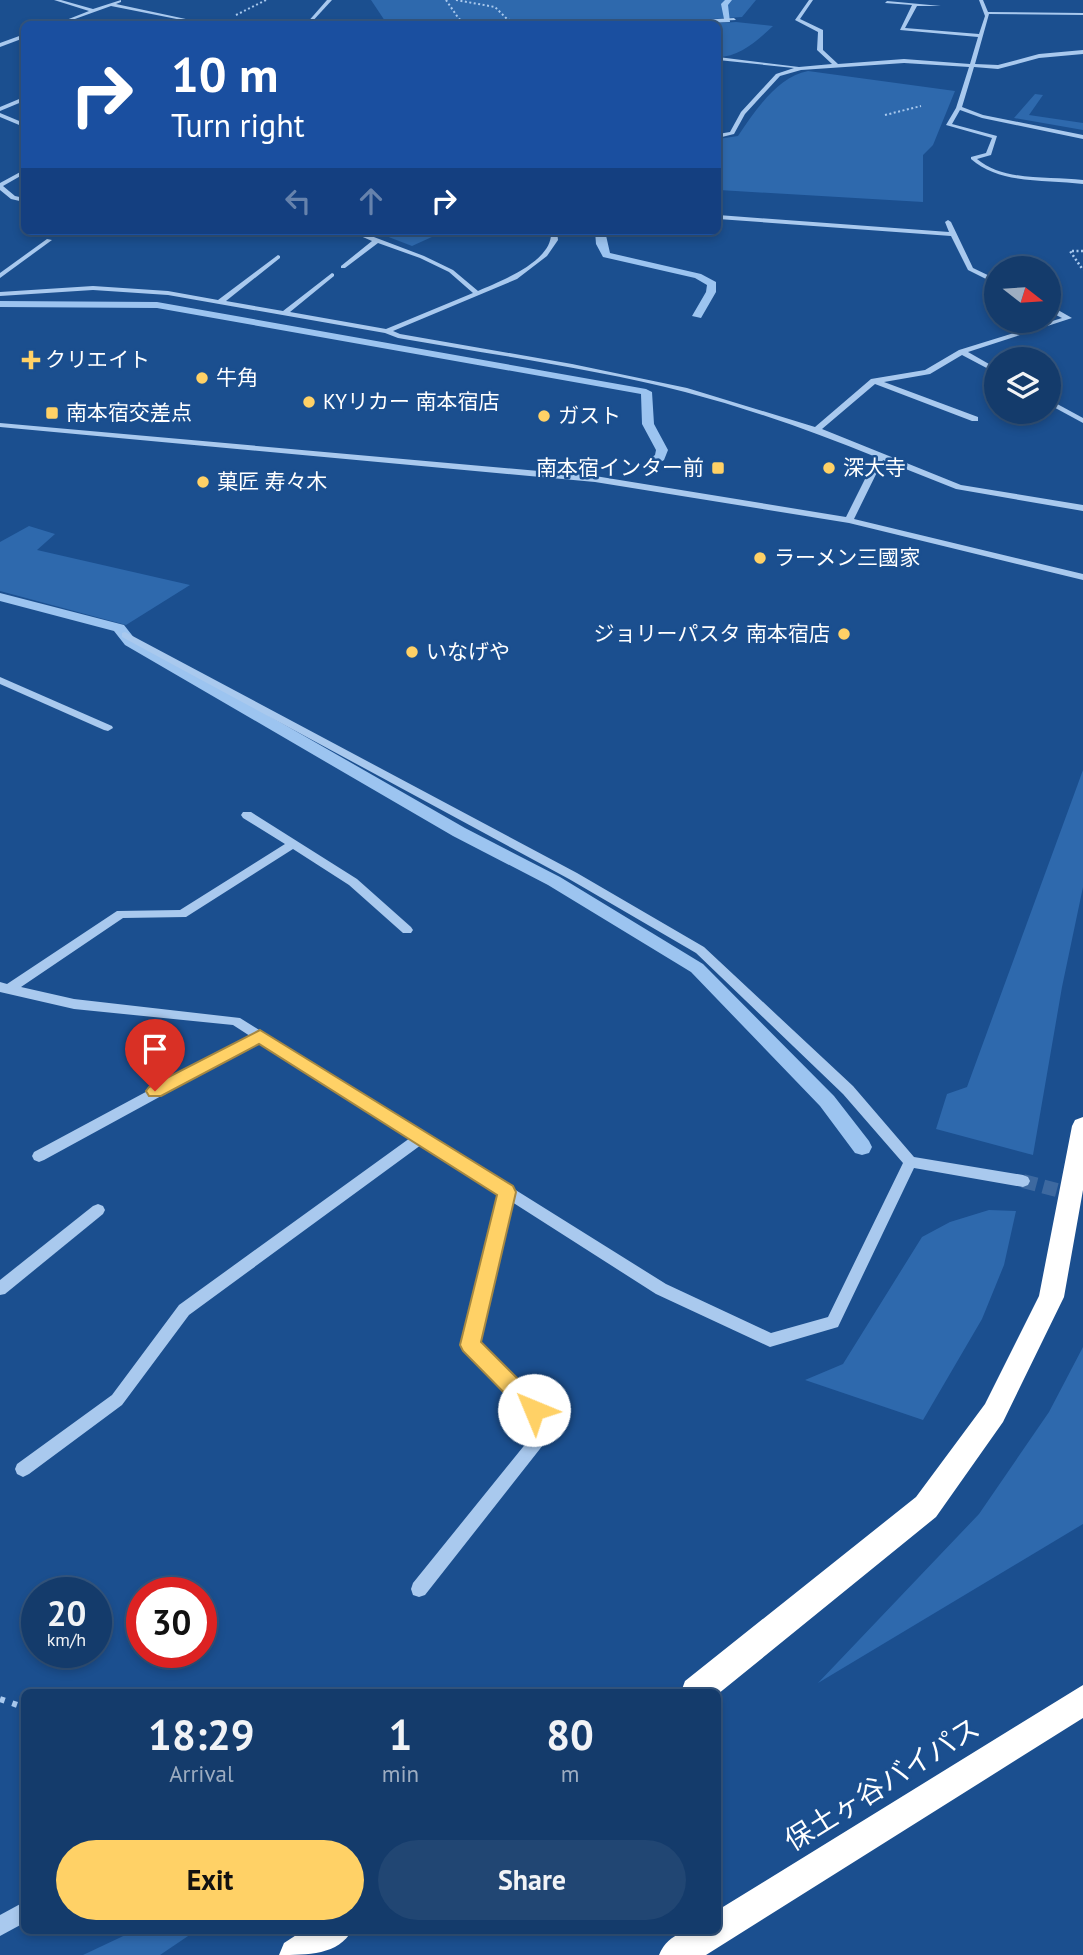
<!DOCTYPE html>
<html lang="en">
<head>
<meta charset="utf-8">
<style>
	:root { --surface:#143b6b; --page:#214673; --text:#f1f3f6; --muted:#9dadc1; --line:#33557e; --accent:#ffd166 }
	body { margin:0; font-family:"PT Sans","Noto Sans JP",sans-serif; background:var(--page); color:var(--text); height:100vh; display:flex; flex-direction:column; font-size:26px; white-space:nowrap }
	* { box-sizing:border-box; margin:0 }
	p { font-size:23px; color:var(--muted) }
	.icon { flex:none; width:38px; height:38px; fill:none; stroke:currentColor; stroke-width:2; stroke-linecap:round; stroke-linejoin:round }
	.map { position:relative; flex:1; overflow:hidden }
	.side { position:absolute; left:21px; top:1689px; width:700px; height:245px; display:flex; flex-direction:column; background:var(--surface); border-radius:10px; box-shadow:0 4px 10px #0003,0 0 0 2px var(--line) }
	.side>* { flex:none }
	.top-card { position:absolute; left:21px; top:21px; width:700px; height:214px; border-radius:10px; box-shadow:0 4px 10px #0003,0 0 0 2px var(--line); background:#1a4fa0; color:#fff; overflow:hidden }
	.needle { width:46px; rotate:107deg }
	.fabs { position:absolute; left:984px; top:256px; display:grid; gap:14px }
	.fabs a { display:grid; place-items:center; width:77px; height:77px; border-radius:50%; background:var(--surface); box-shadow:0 4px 10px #0003,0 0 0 2px var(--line); font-size:35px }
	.speed { position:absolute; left:21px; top:1577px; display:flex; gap:14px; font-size:35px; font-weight:700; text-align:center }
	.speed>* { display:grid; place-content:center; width:91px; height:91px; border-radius:50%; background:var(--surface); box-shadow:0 4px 10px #0003,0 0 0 2px var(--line); line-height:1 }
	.speed small { font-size:18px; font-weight:400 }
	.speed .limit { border:10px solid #d22; background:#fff; color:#111 }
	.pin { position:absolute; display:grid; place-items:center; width:60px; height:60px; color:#fff; margin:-72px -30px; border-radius:50% 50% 50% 0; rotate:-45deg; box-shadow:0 0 7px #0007 }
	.pin .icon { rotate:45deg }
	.me { position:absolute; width:77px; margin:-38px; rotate:315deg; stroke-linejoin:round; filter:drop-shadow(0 0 5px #0008) }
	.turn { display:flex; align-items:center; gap:24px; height:147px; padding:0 35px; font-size:32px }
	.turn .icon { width:91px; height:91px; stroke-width:2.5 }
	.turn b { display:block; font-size:49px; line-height:60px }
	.lanes { display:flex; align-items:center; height:66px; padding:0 35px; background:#0003; justify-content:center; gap:35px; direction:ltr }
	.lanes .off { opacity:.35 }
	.eta { display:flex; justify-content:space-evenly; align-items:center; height:119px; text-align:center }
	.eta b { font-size:42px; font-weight:600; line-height:49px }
	.cta { display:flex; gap:14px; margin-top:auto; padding:14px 35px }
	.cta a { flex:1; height:80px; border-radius:42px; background:var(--accent); color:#111; font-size:28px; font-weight:600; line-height:80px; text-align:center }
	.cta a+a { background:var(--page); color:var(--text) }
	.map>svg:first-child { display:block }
</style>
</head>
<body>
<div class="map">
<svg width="1083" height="1955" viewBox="0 0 1083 1955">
	<rect width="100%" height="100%" fill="#1b4f8f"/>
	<!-- green -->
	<g fill="#2e69ad">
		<path d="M371,0h385l-14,17 -103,7h-255l1,-3z"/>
		<path d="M736,22l37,4c-16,15 -34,31 -55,31v-33h-13z"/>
		<path d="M808,71l147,20 -22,54 -10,10v47l-204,-12 -1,-51 20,-3c17,-25 39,-59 70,-65z"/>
		<path d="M1035,94l8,1 -14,20 54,8v7l-69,-12z"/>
		<path d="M373,231h72l-33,15z"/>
		<path d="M29,526l26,8 -18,16 153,35 -64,40 -126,-34v-49z"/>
		<path d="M1083,770v117l-21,100 -29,168 -97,-26 11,-35 20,-7z"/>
		<path d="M989,1210l27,1 -12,54 -22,54 -59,101 -118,-40 38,-16 79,-127 28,-15z"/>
		<path d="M1083,1347v177l-265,159 161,-169 70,-102z"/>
		<path d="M136,1930h61l-37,25h-77z"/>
	</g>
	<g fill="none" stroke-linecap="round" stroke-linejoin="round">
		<!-- stream -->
		<g fill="#9cc4f0" fill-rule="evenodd">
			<path d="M725,0h7l-4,5 2,17 -45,2 39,-5 -3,-15z"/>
			<path d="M595,231h10l5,22 91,21 15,8v10l-15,26 -9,-2 14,-24 1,-7 -12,-7 -92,-21 -7,-13z"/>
			<path d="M0,301l157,1 489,87 6,3 2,32 14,26 -4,10 -8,5 -10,-3 9,-7 1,-5 -14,-26 -1,-30 -484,-86 -157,-1z"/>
			<path d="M0,593l124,32 11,14 330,189 95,49 143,87 131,132 35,45 3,6 -3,6 -7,2 -7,-2 -35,-47 -129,-134 -143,-87 -95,-49 -328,-191 -11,-14 -114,-30z"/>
		</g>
		<!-- minor-tunnel -->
		<path stroke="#3d69a0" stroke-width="14" stroke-dasharray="14 7" stroke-linecap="butt" d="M1023,1181l60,16"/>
		<!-- path-far2 -->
		<g stroke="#a9c9ee" stroke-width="2" stroke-dasharray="2 2.5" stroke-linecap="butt">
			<path d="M446,0l13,19 10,5"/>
			<path d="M456,0l39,7 12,12 15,5"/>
			<path d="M236,15l30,-15"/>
			<path d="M885,115l36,-9"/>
		</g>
		<!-- path-far1 -->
		<path stroke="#a9c9ee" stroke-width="2.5" stroke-dasharray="2 2.5" stroke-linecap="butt" d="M1083,251h-13l13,19"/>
		<!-- path -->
		<path stroke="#a9c9ee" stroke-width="6" stroke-dasharray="5 8" stroke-linecap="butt" d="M0,1699l23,8 1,3"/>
		<!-- minor -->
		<g fill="#a9c9ee" fill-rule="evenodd">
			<path d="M54,0h7l32,9 28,-9v2l-5,2 93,20h-7l-91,-18 -50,18h-5l33,-13z"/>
			<path d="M327,0h5l-22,24h-4z"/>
			<path d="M809,0h4l-13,19 23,11v20l15,14 66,-5 66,5 8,-27 -78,-7 12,-25 -27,-2 2,-2 54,5h-24l-12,22 74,6 6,-18 -6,-16h4l5,12 95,1v2l-94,-1 -14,50 23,1 41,-11 44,-4v4l-44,4 -41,11 -24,-2 -12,40 21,8 100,20v4l-101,-21 -22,-8 -8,14 45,12 -6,19 -14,4c27,23 73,17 106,21v4c-36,-5 -83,1 -112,-25v-2l15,-4 6,-15 -46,-13 10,-17 13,-41 -65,-4 -103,7 -21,6 -35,38 -11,20 -16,4v-4l12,-2 11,-20 35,-38 18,-6 -76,-8v-3l81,10 33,-3 -15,-14 1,-18 -23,-12z"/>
			<path d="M734,18l2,2 -87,4 2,-1z"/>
			<path d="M22,35h2v3l-24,9v-4z"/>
			<path d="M24,97v4l-24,10v-4z"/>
			<path d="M0,113l24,10v4l-24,-10z"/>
			<path d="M24,170v4l-21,12 12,10 9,2v4l-13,-3 -11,-9v-7z"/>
			<path d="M718,215l231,17 -4,-10 3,-2 3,2 22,46 23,11v5l-28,-14 -17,-34 -233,-17z"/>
			<path d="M349,231h9l66,25 29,14 25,21c23,-10 76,-30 73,-60h6l1,9 -11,16 -30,23 -124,52 7,3 172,30 115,24 128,39 56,-48 54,-9 34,-20 103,-32 -14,-7v-5h3l21,12 -104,34 28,16v5l-34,-18 -32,19 -46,8 94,35v4h-6l-97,-37 -53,45 139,56 122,20v6l-127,-22 -73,-29 -29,59 229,55v6l-234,-57 -254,-41 -595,-55v-4l595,53 251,41 30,-60c-62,-25 -126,-48 -191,-65 -94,-24 -191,-37 -287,-54l-13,-5 -217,-38 -75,-5 -93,6v-4l93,-6 75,5 50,9 60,-45 2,1v2l-54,43 57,10 49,-38 2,1v2l-44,36 96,17 87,-36 -24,-21 -29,-14 -42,-15 -33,25h-4v-2l31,-25z"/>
			<path d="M47,239l5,1 -52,38v-5z"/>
			<path d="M1048,399l35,19v5l-35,-19z"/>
			<path d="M125,632l452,241 127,74 149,139 61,71 109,18 5,2 2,4 -2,4 -5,2 -109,-19 -76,159 -68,20 -114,-53 -144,-92 -34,141 78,78 2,5 -133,169 -6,2 -6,-2 -2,-6 2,-6 127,-157 -75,-76 -3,-5 37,-151 -78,-49 -232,170 -67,90 -93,69 -6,3 -6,-3 -2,-5 2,-5 95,-69 67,-90 231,-167 -150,-96 -216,118 -5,2 -5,-2 -2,-4 2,-4 216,-116 -17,-11 -159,-16 -74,-17v-10l7,2 110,-73 63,-1 105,-66 -42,-26 -2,-3 2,-3h8l106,67 54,48 2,3 -2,3h-8l-54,-48 -56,-36 -107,68 -63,1 -102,69 53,12 166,19 426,266 105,49 57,-16 75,-154 -60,-69 -147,-141 -127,-74 -447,-242v-4z"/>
			<path d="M0,677l112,49 1,2 -5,3 -4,-1 -104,-46z"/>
			<path d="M98,1204l5,2 2,4 -2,4 -98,80 -5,1v-15l93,-74z"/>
			<path d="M24,1902v21l-24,13v-21z"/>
		</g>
		<!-- highway -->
		<g fill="#fff" fill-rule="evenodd">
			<path d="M1083,1117v73l-19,107 -61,125 -67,95 -218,177 -37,-2 4,-11 231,-184 69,-93 54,-108 33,-170 3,-6z"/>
			<path d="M1083,1685v33l-377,237h-47c11,-26 34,-25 59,-25v-20z"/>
			<path d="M304,1930h48c-13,25 -45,25 -73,25l5,-12z"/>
		</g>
	</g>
	<!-- route -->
	<path fill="#ffd166" stroke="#a68842" stroke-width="2" d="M260,1030l253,156 3,6 -35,150 61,61 3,7 -3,6 -8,3 -7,-3 -64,-65 -3,-6 37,-150 -238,-151 -98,52h-12l-3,-5 3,-4z"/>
	<!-- markers -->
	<g fill="#ffd166" stroke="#1b4f8f" stroke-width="2.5">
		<path d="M27.5 349.5h7v7h7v7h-7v7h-7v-7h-7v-7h7z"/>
		<circle cx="202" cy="378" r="7"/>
		<circle cx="309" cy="402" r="7"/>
		<rect x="45" y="406" width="14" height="14" rx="3.5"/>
		<circle cx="544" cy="416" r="7"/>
		<rect x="711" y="461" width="14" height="14" rx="3.5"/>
		<circle cx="829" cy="468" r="7"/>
		<circle cx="203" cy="482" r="7"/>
		<circle cx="760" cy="558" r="7"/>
		<circle cx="844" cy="634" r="7"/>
		<circle cx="412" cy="652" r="7"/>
	</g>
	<g text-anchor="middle" stroke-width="5" stroke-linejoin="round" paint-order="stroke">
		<!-- far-poi labels -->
		<g font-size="21" fill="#fff" stroke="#1b4f8f" text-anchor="start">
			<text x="45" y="367">クリエイト</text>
			<text x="216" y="385">牛角</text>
			<text x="323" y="409">KYリカー 南本宿店</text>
			<text x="66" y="420">南本宿交差点</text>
			<text x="558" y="423">ガスト</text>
			<text x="704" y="475" text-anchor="end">南本宿インター前</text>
			<text x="843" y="475">深大寺</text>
			<text x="217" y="489">菓匠 寿々木</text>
			<text x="774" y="565">ラーメン三國家</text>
			<text x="830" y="641" text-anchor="end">ジョリーパスタ 南本宿店</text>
			<text x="426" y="659">いなげや</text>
		</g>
		<!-- near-street labels -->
		<g font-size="28" fill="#fff" stroke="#1b4f8f">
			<text transform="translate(882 1784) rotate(-32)" y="10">保土ヶ谷バイパス</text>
		</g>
	</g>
</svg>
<div class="fabs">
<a><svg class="needle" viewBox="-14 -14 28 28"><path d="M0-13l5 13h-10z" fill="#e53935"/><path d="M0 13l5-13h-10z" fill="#9dadc1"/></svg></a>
<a><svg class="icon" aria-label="layers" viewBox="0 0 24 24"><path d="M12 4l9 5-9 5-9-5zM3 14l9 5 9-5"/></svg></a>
</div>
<div class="speed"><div>20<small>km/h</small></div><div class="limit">30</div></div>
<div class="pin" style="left:155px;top:1091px;background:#d93025"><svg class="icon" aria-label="arrive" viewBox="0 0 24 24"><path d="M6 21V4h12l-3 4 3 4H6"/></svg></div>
<svg class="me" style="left:534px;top:1410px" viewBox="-20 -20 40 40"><circle r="19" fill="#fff"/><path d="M0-13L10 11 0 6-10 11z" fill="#ffd166"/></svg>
<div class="top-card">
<div class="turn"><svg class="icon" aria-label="right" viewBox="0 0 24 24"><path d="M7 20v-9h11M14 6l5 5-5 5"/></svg><div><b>10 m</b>Turn right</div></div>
<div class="lanes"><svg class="icon off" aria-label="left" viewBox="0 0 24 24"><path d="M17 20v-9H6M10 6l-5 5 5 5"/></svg><svg class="icon off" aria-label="ahead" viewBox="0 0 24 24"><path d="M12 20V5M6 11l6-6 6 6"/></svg><svg class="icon" aria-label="right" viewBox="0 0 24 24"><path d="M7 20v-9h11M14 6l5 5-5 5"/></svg></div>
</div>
<section class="side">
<div class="eta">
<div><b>18:29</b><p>Arrival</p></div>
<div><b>1</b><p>min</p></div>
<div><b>80</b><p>m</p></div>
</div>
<div class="cta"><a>Exit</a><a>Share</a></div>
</section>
</div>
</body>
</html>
